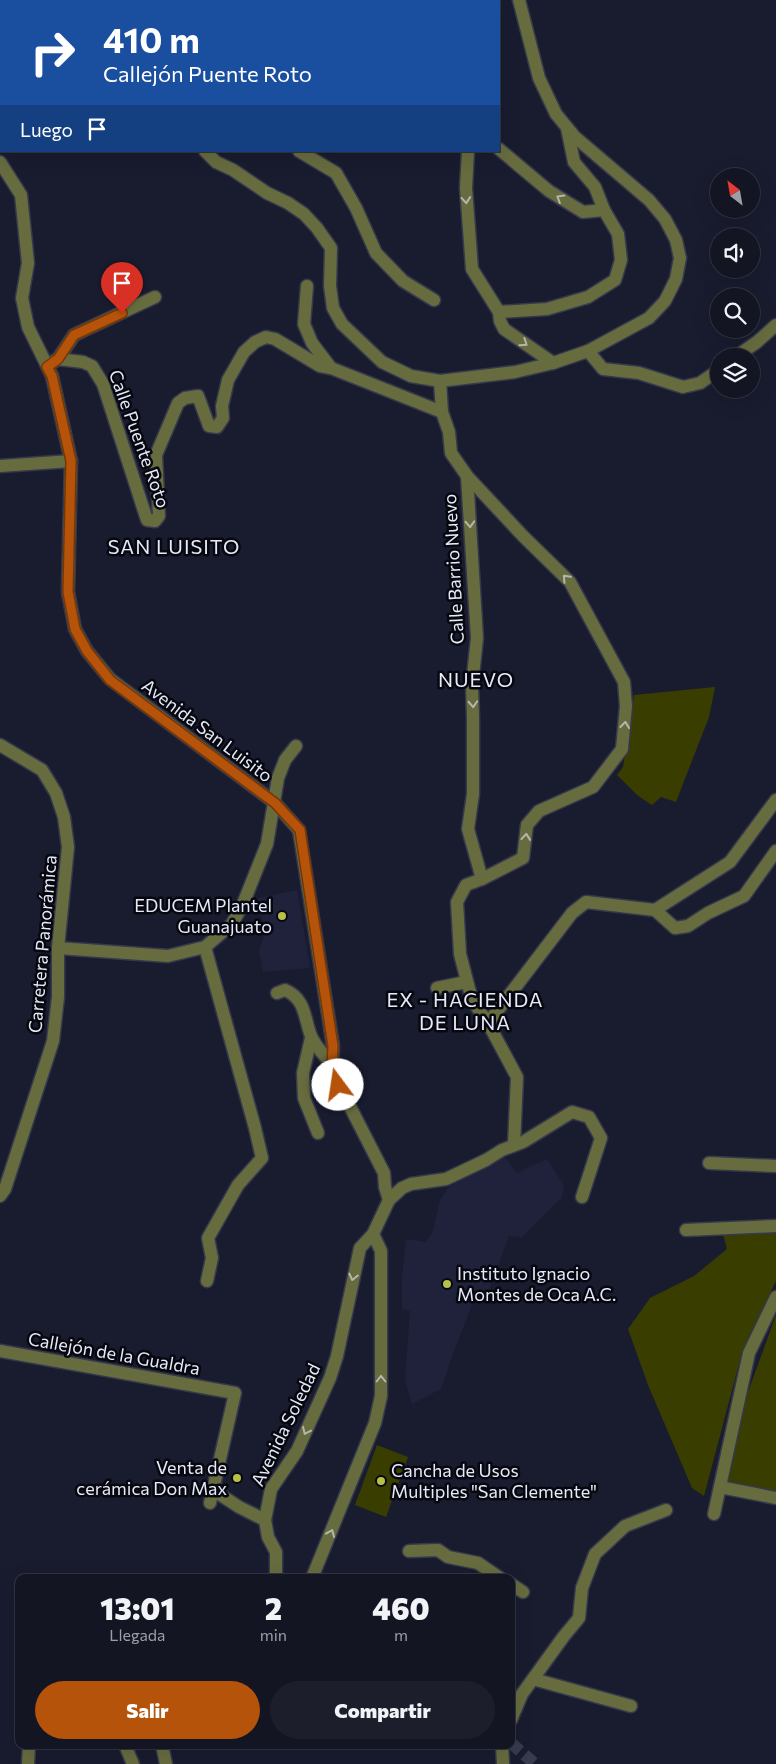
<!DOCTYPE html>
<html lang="es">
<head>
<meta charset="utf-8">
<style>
	:root { --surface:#131523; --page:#1c1e2b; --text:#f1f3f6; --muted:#9d9fa6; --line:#323441; --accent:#b45309 }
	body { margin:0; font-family:Commissioner,sans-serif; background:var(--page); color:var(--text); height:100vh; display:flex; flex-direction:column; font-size:19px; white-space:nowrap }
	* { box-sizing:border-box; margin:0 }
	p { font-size:16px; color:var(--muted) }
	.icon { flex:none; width:28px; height:28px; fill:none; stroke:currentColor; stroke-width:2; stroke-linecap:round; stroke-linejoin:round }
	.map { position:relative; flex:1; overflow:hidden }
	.side { position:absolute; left:15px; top:1574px; width:500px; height:175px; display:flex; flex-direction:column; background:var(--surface); border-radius:10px; box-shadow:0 5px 20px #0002,0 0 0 1px var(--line) }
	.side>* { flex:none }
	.banner { position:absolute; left:0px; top:0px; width:500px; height:152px; box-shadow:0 5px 20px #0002,0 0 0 1px var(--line); background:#1a4fa0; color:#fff; overflow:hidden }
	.needle { width:32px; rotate:329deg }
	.tools { position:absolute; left:710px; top:168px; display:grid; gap:10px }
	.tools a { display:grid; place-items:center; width:50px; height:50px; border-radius:50%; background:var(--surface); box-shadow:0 5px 20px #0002,0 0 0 1px var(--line); font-size:25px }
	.pin { position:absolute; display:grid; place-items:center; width:42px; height:42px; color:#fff; margin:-51px -21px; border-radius:50% 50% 50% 0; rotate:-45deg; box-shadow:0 0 5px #0007 }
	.pin .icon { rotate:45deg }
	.me { position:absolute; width:55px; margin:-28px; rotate:346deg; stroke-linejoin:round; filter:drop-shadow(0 0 4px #0008) }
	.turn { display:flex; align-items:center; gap:18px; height:105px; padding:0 20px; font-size:22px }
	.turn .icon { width:65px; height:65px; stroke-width:2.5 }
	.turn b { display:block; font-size:35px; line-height:42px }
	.then { display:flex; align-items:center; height:48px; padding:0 20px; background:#0003; gap:10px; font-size:19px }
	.eta { display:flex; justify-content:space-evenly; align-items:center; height:85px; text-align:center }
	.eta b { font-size:30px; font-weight:800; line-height:35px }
	.button { display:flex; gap:10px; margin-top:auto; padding:10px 20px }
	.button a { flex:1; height:58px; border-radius:30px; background:var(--accent); color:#fff; font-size:20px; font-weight:800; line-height:58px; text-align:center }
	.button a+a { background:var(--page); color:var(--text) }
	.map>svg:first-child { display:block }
</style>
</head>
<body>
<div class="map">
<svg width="776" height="1764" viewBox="0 0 776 1764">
	<rect width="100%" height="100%" fill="#191c2f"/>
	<!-- built -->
	<g fill="#20223c">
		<path d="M297,890l13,78 -47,4 -4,-21 6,-18 -7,-35z"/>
		<path d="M503,1155l14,18 30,-14 17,26 -2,12 -40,40 -13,-1 -20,54 -16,12 -22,57 -10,30 -29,15 -7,-24 5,-69 -8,-2v-31l4,-39 19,3 7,-8 8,-34 9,-13z"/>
	</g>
	<!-- green -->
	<g fill="#393d00">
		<path d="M715,687l-6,30 -33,85 -15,-5 -9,8 -15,-10 -20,-20 6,-8 11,-72z"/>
		<path d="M776,1232v49l-33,68 -39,147 -12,-8 -44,-103 -20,-56 22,-31 44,-22 33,-27 -4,-15z"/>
		<path d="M776,1315v177l-51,-7 19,-82z"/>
		<path d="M377,1445l31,12 -22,60 -31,-12z"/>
	</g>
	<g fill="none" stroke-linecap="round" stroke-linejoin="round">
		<!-- minor-tunnel -->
		<path stroke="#383b4d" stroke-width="12" stroke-dasharray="12 6" stroke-linecap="butt" d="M511,1743l24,21"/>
		<defs>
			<g id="minor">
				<path d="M437,0l1,1"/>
				<path d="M138,1v-1"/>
				<path d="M206,1l1,-1"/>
				<path d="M499,149l50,42 34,21 21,-2"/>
				<path d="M205,151l11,11 17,8 34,23 21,10 16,11 13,14 14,20 -1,38 3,22 9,16 40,38 29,14 29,5 75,-9 38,-9 35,-12 61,-33 16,-17 11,-22 4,-21 -4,-18 -11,-21 -16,-19 -74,-63 -19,-23 -17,-36 -20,-78"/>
				<path d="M299,151l37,22 20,35 20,45 27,28 31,19"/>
				<path d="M468,151l-2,37 6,81 27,43 1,9 4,8 49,34"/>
				<path d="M0,162l21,33 7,68 -6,35 6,29 24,49 19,85 -3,131 7,37 12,22 23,28 165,124 24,27 34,216 -1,19 7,20 45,88 1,14 4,13"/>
				<path d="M307,286l-3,38 8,19 19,25 111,44"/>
				<path d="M499,312l48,-3 41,-12 27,-17 6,-20 -3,-26 -14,-24 -9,-23 -21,-25 -7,-34"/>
				<path d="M588,351l15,18 36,4 44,14 17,-4 19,-13"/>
				<path d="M737,356l20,-14 19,-17"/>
				<path d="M58,359l25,3 9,4 11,18 44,136 8,1 4,-5 -3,-61 22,-52 7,-5 13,-2 11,30 8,1 6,-9 -1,-12 6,-26 16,-28 11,-10 11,-5 9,2 45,27 11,2"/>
				<path d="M53,362l5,-3 16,-24 81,-38"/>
				<path d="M440,381l2,31 7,20 2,21 16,23 56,60 47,46 54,100 2,24 -4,43 -29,38 -54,24 -12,14 -4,33 -41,21 -16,6 -9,17 3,52 12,46 16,23 29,54 -3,68"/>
				<path d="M0,466l71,-5"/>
				<path d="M467,476l10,162 -5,47 1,33v76l-5,35 14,50"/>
				<path d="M0,745l42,25 14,23 8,24 4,30 -10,101v49l-5,44 -48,148 -5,7"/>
				<path d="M655,910l20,18 13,-2 20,-13 36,-17 32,-45"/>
				<path d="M205,947l50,181 7,30 -24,27 -30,53 4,20 -5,23"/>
				<path d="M58,948l110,8 37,-9 27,-23 11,-20 24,-60 11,-66 7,-18 11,-14"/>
				<path d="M437,988l29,-6"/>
				<path d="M277,993l8,-3c21,9 19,28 26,46 4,10 15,21 21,29"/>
				<path d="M488,1023l84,-110 14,-11 69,8 75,-48 46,-62"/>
				<path d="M311,1038l-8,35 1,25 14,35"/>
				<path d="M709,1163l67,3"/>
				<path d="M686,1230l90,-4"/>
				<path d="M0,1351l235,42 -25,110"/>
				<path d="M720,1487l56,11"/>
				<path d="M213,1490l26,17 26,13"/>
				<path d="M714,1514l35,-161 27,-56"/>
				<path d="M409,1551l29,-1 10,7 30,6 22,15"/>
				<path d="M276,1578v-26l-8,-15 -3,-17 6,-31 26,-38 33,-73 7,-22 23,-108 13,-14 16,-34 13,-12 9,-4 35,-5 40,-19 16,-10 21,-8 49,-30 17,5 12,21 -19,59"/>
				<path d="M312,1578l63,-155 6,-27v-145l-8,-17"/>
				<path d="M511,1584l12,8"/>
				<path d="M533,1679l98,27"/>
				<path d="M511,1720l11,-26 42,-58 15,-18 3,-30 13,-34 30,-28 41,-16"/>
				<path d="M125,1745l8,19"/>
				<path d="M162,1745l4,19"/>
				<path d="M502,1745l1,19"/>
				<path d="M28,1764l1,-19"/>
			</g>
		</defs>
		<!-- minor casing -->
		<use href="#minor" stroke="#36394b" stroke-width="15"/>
		<!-- minor -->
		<use href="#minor" stroke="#676c3f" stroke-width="12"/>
	</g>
	<!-- one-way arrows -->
	<defs><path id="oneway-chevron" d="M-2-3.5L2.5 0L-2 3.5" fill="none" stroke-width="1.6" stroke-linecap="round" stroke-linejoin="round" transform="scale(1.25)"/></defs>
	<g stroke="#b3b7ad">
		<use href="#oneway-chevron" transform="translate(560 198) rotate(-149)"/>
		<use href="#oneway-chevron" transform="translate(466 200) rotate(85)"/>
		<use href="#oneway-chevron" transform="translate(524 343) rotate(34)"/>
		<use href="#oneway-chevron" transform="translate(470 524) rotate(87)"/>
		<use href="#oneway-chevron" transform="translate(566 578) rotate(-133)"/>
		<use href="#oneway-chevron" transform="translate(473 704) rotate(87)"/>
		<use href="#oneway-chevron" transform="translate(625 725) rotate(-84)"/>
		<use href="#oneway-chevron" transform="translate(526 837) rotate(-85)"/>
		<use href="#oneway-chevron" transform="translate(353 1277) rotate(103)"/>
		<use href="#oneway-chevron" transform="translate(381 1379) rotate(-90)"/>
		<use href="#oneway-chevron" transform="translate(306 1431) rotate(115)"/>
		<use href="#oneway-chevron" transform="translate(331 1533) rotate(-67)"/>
	</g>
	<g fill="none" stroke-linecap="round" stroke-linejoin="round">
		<defs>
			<path id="route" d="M122,313l-48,22 -16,24 -11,8 5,9 19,85 -3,131 7,37 12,22 23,29 165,123 25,27 33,216 -1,19 6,20"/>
		</defs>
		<!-- route casing -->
		<use href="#route" stroke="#753606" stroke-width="12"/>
		<!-- route -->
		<use href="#route" stroke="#b45309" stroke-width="9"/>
	</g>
	<!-- markers -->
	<g fill="#b7c148" stroke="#06070f" stroke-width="2">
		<circle cx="282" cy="916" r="5"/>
		<circle cx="447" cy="1284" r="5"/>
		<circle cx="237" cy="1478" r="5"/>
		<circle cx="381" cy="1481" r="5"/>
	</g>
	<g text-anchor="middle" stroke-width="5" stroke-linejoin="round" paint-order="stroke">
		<!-- street labels -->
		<g font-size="18" fill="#e6e9f7" stroke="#06070f">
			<text transform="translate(139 439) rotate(70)" y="6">Calle Puente Roto</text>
			<text transform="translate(454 569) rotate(-93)" y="6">Calle Barrio Nuevo</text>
			<text transform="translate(207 731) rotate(37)" y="6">Avenida San Luisito</text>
			<text transform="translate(43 944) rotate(-85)" y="6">Carretera Panorámica</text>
			<text transform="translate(114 1354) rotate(10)" y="6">Callejón de la Gualdra</text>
			<text transform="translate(286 1425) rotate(-64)" y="6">Avenida Soledad</text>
		</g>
		<!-- poi labels -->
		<g font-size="18" fill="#e6e9f7" stroke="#06070f" text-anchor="end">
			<text x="272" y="912">EDUCEM Plantel<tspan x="272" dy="21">Guanajuato</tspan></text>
			<text x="457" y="1280" text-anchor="start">Instituto Ignacio<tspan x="457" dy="21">Montes de Oca A.C.</tspan></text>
			<text x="227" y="1474">Venta de<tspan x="227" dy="21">cerámica Don Max</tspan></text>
			<text x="391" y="1477" text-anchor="start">Cancha de Usos<tspan x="391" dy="21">Multiples "San Clemente"</tspan></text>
		</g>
		<!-- quarter labels -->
		<g font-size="20" letter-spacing="1" fill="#e6e9f7" stroke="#06070f">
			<text x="174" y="554">SAN LUISITO</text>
			<text x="476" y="687">NUEVO</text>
			<text x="465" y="1007">EX - HACIENDA<tspan x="465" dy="23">DE LUNA</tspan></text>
		</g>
	</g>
</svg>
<div class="tools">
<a><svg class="needle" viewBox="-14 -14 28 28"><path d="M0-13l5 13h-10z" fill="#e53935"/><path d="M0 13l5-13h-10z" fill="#9d9fa6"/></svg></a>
<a><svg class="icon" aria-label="sound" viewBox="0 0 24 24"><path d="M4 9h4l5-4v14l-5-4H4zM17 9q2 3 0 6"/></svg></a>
<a><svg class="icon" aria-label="search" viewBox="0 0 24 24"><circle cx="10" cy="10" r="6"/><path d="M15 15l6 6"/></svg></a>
<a><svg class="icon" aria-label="layers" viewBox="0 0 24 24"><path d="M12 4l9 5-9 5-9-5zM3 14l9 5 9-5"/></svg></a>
</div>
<div class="pin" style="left:122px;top:313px;background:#d93025"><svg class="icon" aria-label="arrive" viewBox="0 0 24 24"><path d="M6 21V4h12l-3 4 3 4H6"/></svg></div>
<svg class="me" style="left:338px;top:1085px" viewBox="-20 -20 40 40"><circle r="19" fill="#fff"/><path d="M0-13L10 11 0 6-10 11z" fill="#b45309"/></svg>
<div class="banner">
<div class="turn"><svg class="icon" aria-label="right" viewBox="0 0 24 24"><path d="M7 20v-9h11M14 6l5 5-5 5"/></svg><div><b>410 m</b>Callejón Puente Roto</div></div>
<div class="then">Luego<svg class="icon" aria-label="arrive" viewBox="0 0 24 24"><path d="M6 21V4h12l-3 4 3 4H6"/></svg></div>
</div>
<section class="side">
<div class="eta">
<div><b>13:01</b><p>Llegada</p></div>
<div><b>2</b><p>min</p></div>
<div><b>460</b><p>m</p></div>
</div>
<div class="button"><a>Salir</a><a>Compartir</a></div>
</section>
</div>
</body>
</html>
